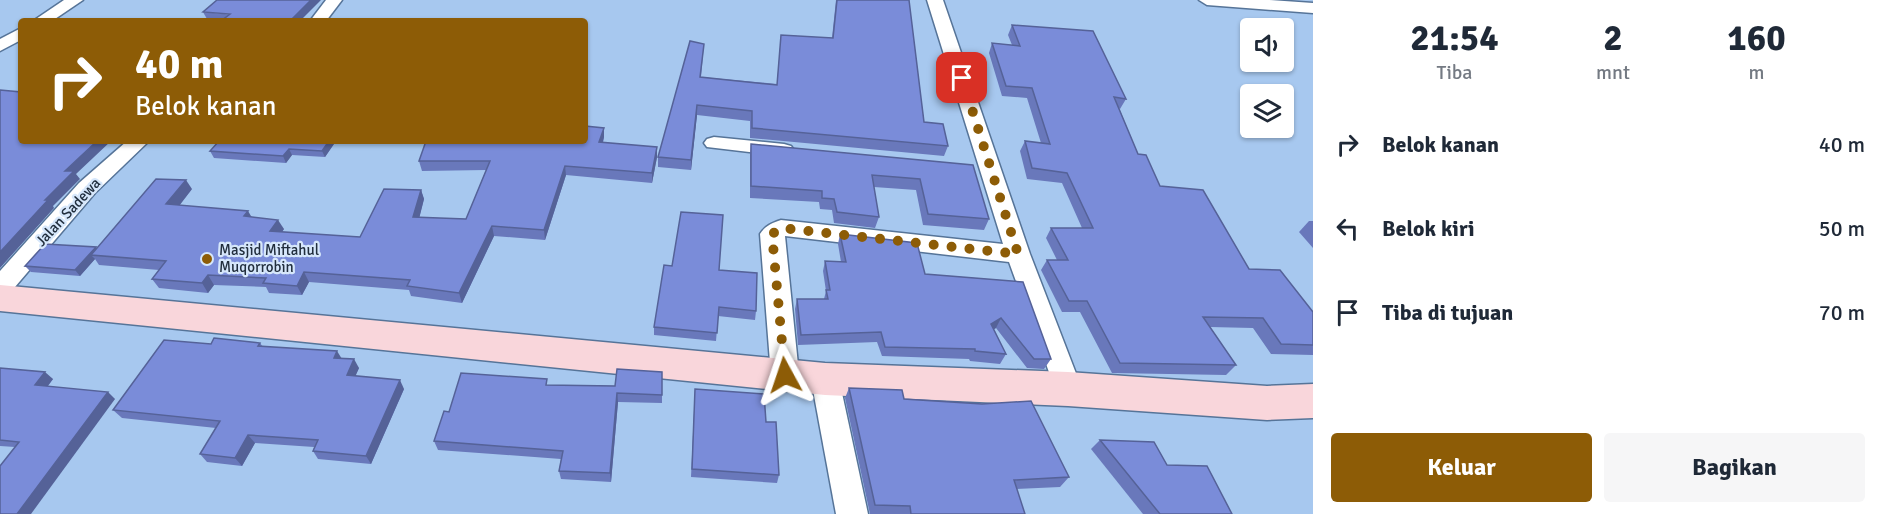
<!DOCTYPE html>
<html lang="id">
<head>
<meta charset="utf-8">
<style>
	:root { --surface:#fff; --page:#f6f6f7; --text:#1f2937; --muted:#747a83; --accent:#8d5c06 }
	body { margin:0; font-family:Signika,sans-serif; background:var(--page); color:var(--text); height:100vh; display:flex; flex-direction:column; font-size:22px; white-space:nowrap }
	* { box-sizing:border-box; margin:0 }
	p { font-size:20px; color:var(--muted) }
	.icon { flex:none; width:33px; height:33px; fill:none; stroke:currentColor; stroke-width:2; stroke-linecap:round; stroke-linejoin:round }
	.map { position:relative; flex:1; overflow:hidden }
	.details { display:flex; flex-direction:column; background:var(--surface); width:570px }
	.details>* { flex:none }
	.hud { position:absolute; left:18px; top:18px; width:570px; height:126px; border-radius:6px; box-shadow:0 2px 4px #0004; background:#8d5c06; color:#fff; overflow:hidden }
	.buttons { position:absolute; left:1240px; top:18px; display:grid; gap:12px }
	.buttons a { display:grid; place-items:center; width:54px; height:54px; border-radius:6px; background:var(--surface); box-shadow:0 2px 4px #0004; font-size:30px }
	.pin { position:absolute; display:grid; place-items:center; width:51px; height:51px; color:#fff; margin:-26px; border-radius:12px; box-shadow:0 3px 9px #0006 }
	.me { position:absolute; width:66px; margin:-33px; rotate:355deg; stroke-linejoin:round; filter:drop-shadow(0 0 4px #0008) }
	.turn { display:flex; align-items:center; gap:21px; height:126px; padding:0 18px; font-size:27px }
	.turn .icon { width:78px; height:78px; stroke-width:2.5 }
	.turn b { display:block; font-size:42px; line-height:51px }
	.eta { display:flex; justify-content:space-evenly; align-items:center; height:102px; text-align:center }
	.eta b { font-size:36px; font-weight:700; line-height:42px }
	.cta { display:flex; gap:12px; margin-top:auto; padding:12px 18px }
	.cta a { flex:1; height:69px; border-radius:6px; background:var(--accent); color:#fff; font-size:24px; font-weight:700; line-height:69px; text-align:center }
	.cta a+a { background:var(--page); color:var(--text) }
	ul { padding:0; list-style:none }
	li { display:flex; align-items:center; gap:18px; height:84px; padding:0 18px }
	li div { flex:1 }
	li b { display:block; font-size:22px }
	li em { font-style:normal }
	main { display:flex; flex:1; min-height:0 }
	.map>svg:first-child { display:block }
</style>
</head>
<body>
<main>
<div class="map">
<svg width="1313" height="514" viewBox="0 0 1313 514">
	<rect width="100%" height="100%" fill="#a7c8ef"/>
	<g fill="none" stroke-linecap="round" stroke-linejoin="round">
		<defs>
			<g id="street">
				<path d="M64,0h19l-31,21h-19z"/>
				<path d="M326,0h16l-16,21h-16z"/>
				<path d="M927,0h16l87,254 52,135 -4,8 -10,4 -10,-4 -49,-135 -224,-26 14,139 -4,8 -10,4 -10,-4 -4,-8 -11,-141c5,-8 12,-11 21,-14l222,24z"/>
				<path d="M1199,0h71l43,3v10l-106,-8z"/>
				<path d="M21,28v12l-21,11v-12z"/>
				<path d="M714,137l70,7 7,2 3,4 -3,4 -7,2 -77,-9 -3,-4 3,-4z"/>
				<path d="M127,141h22l-54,52 -86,101 -9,2v-25l79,-88z"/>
				<path d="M825,367l10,4 4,8 29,135h-32l-25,-135 4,-8z"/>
			</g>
			<path id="secondary" d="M0,285l825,78 243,9 199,14 46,-2v34l-46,2 -199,-14 -243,-11 -825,-84z"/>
		</defs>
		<!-- street casing -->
		<use href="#street" stroke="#567498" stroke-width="3"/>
		<!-- secondary casing -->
		<use href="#secondary" stroke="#567498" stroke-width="3"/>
		<!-- street -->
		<use href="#street" fill="#fff" fill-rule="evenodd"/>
		<!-- secondary -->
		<use href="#secondary" fill="#f9d6db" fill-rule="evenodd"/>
	</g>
	<!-- wall -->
	<g fill="#6978bb">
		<path d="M836,0h73l15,122 24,24 -4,10 -194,-18v-17l-53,-6 -6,55 -33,-3v-10l46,-113 -3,33 76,7 4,-49 51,3z"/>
		<path d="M203,12l97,9 -78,-1 -15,-1z"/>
		<path d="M1012,25l114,74 -6,10 -1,-1 19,46 22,32 89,83 64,43v43l-42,-1 -18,-26 -43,-1 26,38 -10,10 -114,-2 -32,-61h-18l-21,-42 6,-10h10l-11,-22 5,-10h31l-20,-45 -35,-4 -7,-28 5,-10 16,2 -14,-45 -25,-2 -13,-43 3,-10 20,2 -4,-10z"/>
		<path d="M604,137l-1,6 54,4v10l-5,26 -86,-8 -21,65 -51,-4 -32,67 -51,-7 -2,-6 -100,-8 -7,13 -33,-2 -3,-6 -52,-2 -6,8 -49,-5 -7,-9 7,-9 -60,-5 -4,-6 -15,17 -49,-4 -6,-6 71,-19 1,2 95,-60 -13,16 73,12 32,12 -2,3 78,5 61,-47 3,9 -5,19 47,1 20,-49 -64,1 -3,-10z"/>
		<path d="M219,141h117l-11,16 -33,-2 -6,8 -72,-5 -4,-7z"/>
		<path d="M751,144l222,21 16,54 -5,11 -61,-5 -7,-35 -42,-3 5,30 -4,11 -41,-5 -2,-13 -12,-1 -1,-7 -69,-4v-43z"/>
		<path d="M1309,221h4v27l-14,-16z"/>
		<path d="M840,234l85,40 98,8 28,77 -7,10 -17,-1 -31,-40 -2,1 12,25 -6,10 -30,-3 -1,-2 -87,-3 -5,-14 -79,3 -3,-36 2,-10h27l2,-8 -3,-20 2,-10 16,1 -3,-18z"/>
		<path d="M719,270l37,41 -1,9 -37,-4 -2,25 -62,-6v-8z"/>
		<path d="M260,343l3,4 78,11 18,10 -4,8 49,13 -33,75 -53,-5 -5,-8 1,-4 -59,-4 -13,23 -35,-4 -7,-8 16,-26 -94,-10 -9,-8 98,-66z"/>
		<path d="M0,368l53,11 -5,7 67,13 -100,48 -15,-1z"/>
		<path d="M662,372v31l-44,-1 -7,80 -50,-3 -2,-8 2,-12 -123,-9 -4,-9 114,-56 67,1z"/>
		<path d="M849,388l55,11 165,78 -9,10 -44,2 9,25h-155l-25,-116z"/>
		<path d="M695,389l84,86 -2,8 -86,-6z"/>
		<path d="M1100,440l67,25 65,49h-89l-52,-65z"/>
	</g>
	<!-- shaded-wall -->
	<g fill="#556298">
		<path d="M311,0h10l-21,21h-10z"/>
		<path d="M697,105v10l-6,55v-10z"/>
		<path d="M604,128v9l-4,15 -1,-10z"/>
		<path d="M97,141h14l-35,33 4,5 -27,27 1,2 -54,60v-16l45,-52 20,-29z"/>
		<path d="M329,141h7l-11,16 -3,-6z"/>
		<path d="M657,147v10l-5,26v-10z"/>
		<path d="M289,149l3,6 -6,8 -3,-7z"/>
		<path d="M565,166l1,9 -21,65 -1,-10z"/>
		<path d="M186,180l6,9 -19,25 -7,-10z"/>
		<path d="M421,190l3,9 -7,28 -4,-10z"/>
		<path d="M248,211l6,10 -10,-5z"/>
		<path d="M278,220l6,9 -9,12 -5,-10z"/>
		<path d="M492,226l2,10 -32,67 -3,-10z"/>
		<path d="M96,247l4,6 -9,2 4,4 -15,17 -5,-6z"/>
		<path d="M304,272l5,10 -7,13 -5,-9z"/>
		<path d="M208,275l6,10 -6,8 -6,-10z"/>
		<path d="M1001,318l-5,10 -10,6 5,-10z"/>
		<path d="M337,351l5,8 -8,-1z"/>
		<path d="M354,359l5,9 -7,16 -5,-9z"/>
		<path d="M45,372l8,7 -10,13 -8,-7z"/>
		<path d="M400,380l4,9 -33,75 -5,-8z"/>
		<path d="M108,392l7,7 -84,115h-14z"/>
		<path d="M617,393l1,9 -7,80 -1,-9z"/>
		<path d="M248,435l7,8 -13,23 -7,-8z"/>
	</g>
	<!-- building -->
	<g fill="#7a8cd9" stroke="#556298" stroke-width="1.5">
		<path d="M217,0h94l-21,21h-69l9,-7 -27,-2z"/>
		<path d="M837,0h72l15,122 19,2 5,22 -196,-18v-17l-55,-6 -6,55 -33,-3 32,-116 14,3 -4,33 77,8 4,-50 52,3z"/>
		<path d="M1012,25l81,6 33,68 -12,-2 24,57 8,1 14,31 43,4 46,79 31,1 33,42v33l-32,-1 -18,-26 -60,-1 33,48 -116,-2 -33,-62h-18l-22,-41h21l-17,-32h42l-26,-55 -35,-5 -7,-27 25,3 -18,-56 -26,-2 -14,-43 28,3z"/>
		<path d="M0,90l21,2v49h76l-32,30h9l-29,29h3l-48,52z"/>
		<path d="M585,126l19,2 -5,14 58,5 -5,26 -87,-7 -21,64 -52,-4 -33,67 -52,-7 3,-6 -106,-8 -7,14 -34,-3 3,-5 -58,-3 -6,8 -50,-4 14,-18 -75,-6 65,-76 30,1 -20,24 82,7 -4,5 34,4 -8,11 90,6 24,-48 37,1 -8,27 53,2 24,-58h-71l7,-20h159z"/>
		<path d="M219,141h110l-7,10 -33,-2 -6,7 -73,-5z"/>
		<path d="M751,144l222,21 16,54 -61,-5 -8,-35 -48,-4 7,42 -42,-5 -3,-13 -12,-1v-7l-71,-5z"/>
		<path d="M681,212l42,3 -4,55 38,3 -1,38 -37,-4 -2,26 -63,-6 10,-62 8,1z"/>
		<path d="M840,234l77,9 8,31 98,8 28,77h-17l-33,-41 -10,6 15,30 -31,-3v-2l-90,-2 -4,-15 -80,3 -4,-36h31l-2,-9h4l-5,-29 21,1z"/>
		<path d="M45,244l51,3 -21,23 -50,-4z"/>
		<path d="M214,338l46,5 -2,3 79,5 -3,7 20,1 -7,16 53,5 -34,76 -53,-5 5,-11 -70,-5 -13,23 -35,-4 20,-33 -107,-11 51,-70 47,4z"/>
		<path d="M0,368l45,4 -10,13 73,7 -91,122h-17v-48l19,-24 -19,-2z"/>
		<path d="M617,369l45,3v23l-45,-2 -7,80 -51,-2 4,-20 -129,-10 10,-30 5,1 12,-39 86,6 -1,6 69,1z"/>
		<path d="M849,388l53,2 2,9 78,5 49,-3 38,76 -55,3 11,34h-114l-1,-8 -35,-1z"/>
		<path d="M695,389l69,5 2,28h10l3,53 -87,-6z"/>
		<path d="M1100,440l54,2 13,23 40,1 25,48h-72z"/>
	</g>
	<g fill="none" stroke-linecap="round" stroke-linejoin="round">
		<!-- route -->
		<path stroke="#8d5c06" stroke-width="10" stroke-dasharray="0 18" d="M785,375l-13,-141 9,-6 237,26 -56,-176"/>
	</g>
	<!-- markers -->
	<circle fill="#8d5c06" stroke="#d6e7fb" stroke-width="2" cx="207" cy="259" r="6"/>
	<g text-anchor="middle" stroke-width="4.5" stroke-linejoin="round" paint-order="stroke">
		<!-- street labels -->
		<g font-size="15" fill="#212e3d" stroke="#d6e7fb">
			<text transform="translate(68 212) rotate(-47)" y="5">Jalan Sadewa</text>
		</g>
		<!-- poi labels -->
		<g font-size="15" fill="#212e3d" stroke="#d6e7fb" text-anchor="start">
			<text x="219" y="255">Masjid Miftahul<tspan x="219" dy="17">Muqorrobin</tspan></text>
		</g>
	</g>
</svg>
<div class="buttons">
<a><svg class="icon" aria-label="sound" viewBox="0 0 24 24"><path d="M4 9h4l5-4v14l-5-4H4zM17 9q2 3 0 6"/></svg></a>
<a><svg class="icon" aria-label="layers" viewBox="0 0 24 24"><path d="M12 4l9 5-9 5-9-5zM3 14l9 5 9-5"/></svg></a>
</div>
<div class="pin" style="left:962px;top:78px;background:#d93025"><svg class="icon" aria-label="arrive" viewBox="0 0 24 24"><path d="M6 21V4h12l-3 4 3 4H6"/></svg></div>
<svg class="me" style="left:785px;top:375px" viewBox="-20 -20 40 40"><path d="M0-17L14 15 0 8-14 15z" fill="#8d5c06" stroke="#fff" stroke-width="4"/></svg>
<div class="hud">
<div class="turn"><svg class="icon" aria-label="right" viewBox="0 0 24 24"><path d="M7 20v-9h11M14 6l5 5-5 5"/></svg><div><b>40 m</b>Belok kanan</div></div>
</div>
</div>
<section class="details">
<div class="eta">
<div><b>21:54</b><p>Tiba</p></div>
<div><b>2</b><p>mnt</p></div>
<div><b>160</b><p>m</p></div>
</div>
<ul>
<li><svg class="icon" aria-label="right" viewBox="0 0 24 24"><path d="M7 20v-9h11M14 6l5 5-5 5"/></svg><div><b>Belok kanan</b></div><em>40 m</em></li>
<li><svg class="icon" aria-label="left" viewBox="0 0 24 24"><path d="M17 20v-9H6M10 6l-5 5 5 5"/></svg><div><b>Belok kiri</b></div><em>50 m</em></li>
<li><svg class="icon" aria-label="arrive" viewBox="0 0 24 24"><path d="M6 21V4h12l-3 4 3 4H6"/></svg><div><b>Tiba di tujuan</b></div><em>70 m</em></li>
</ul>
<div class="cta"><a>Keluar</a><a>Bagikan</a></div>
</section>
</main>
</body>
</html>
